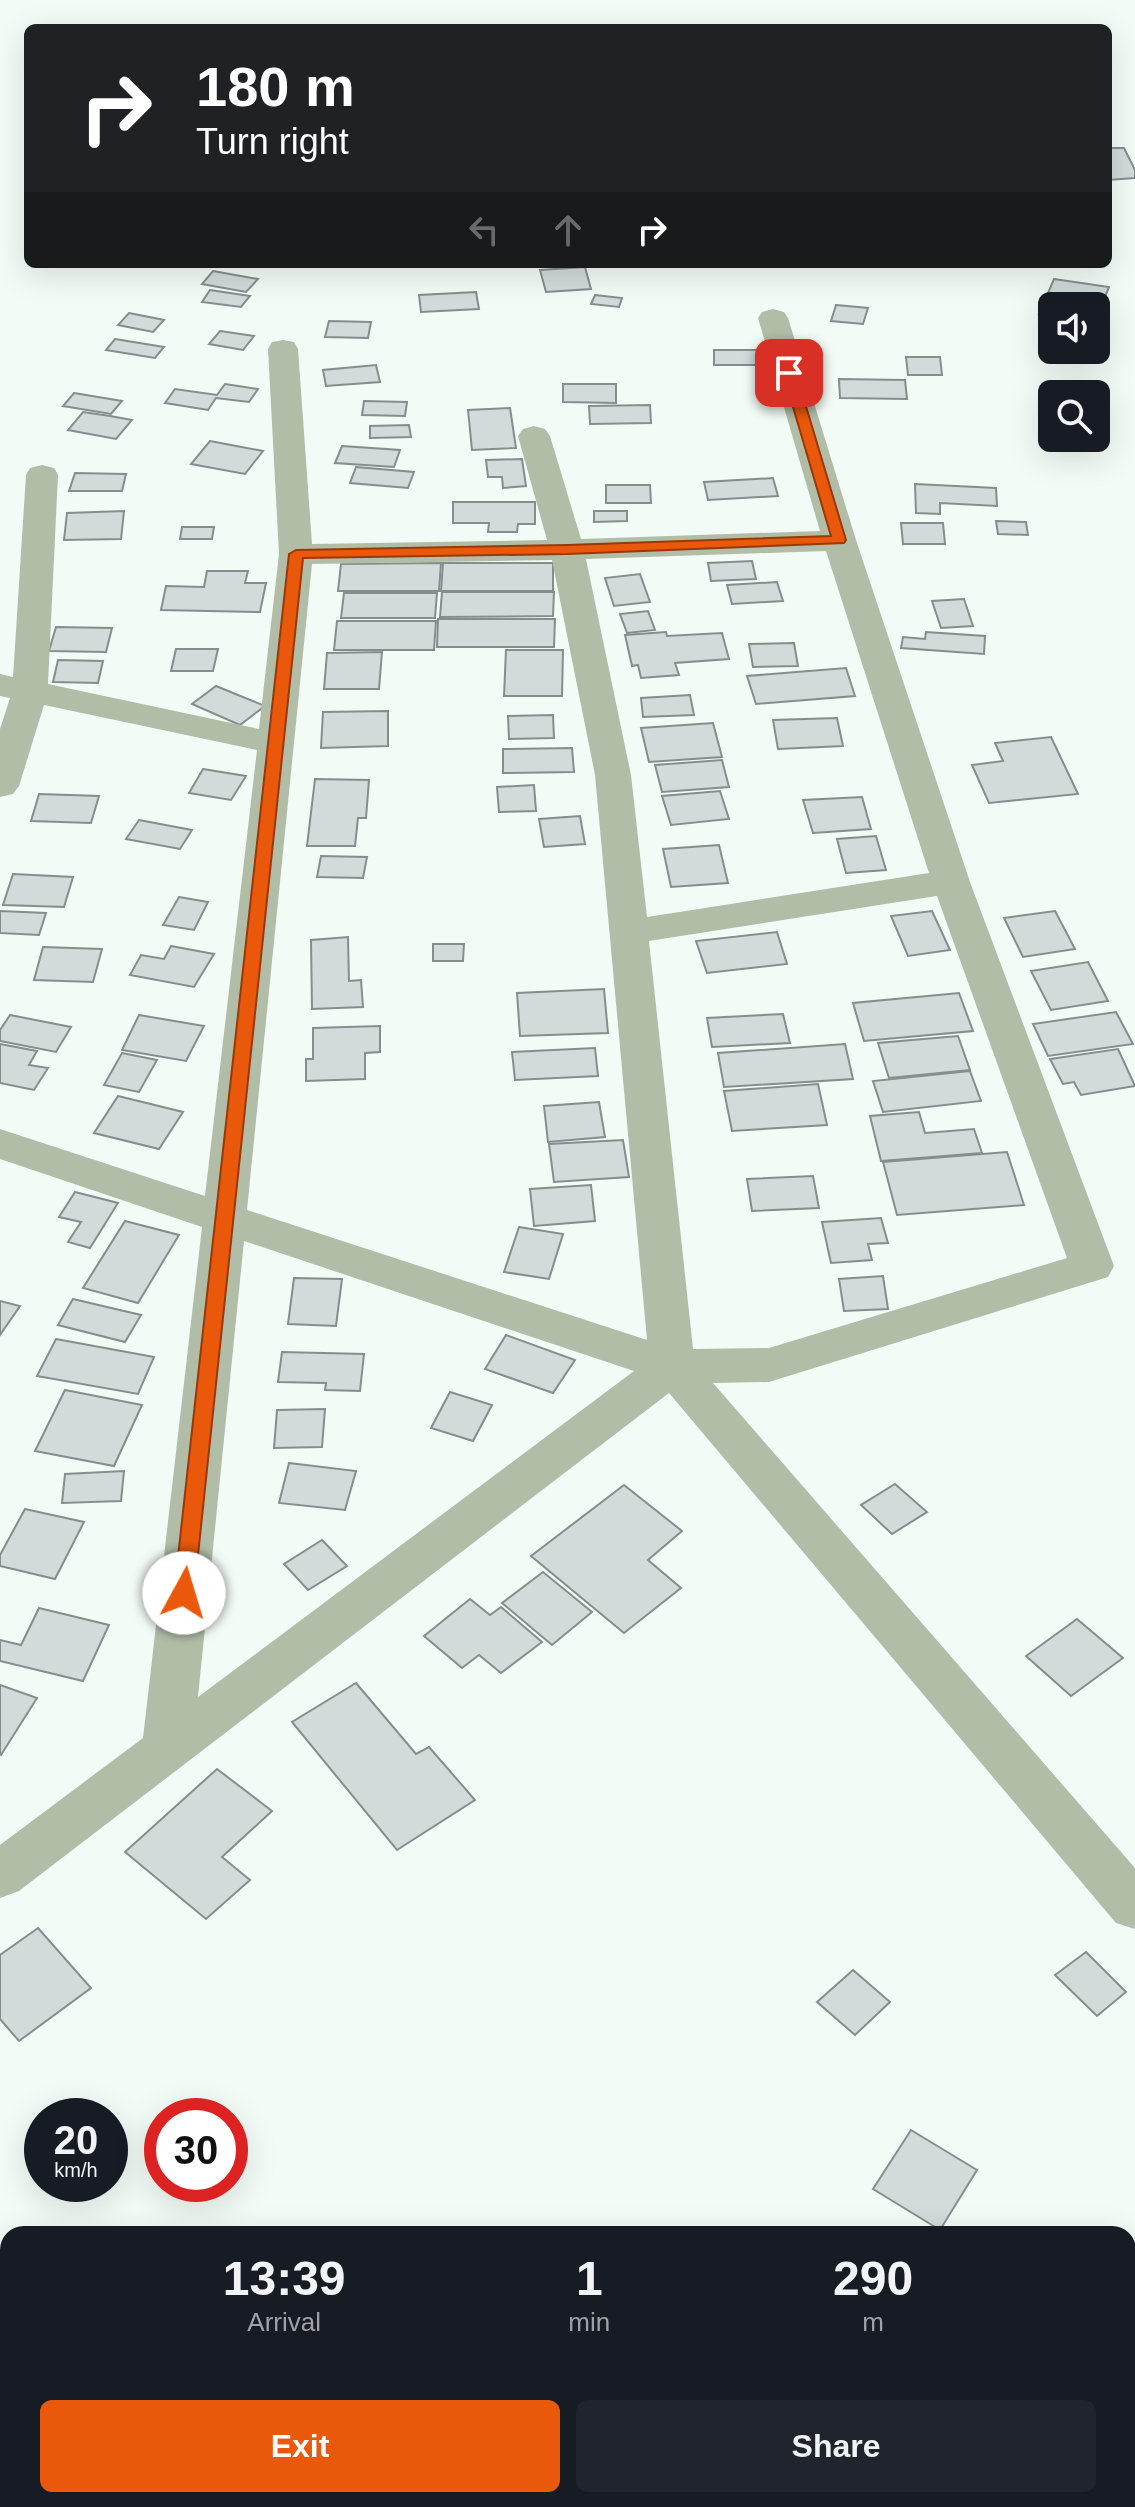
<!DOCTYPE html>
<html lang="en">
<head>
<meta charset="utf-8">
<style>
	:root { --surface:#171b24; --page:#20242c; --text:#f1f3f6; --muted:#9ea1a6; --accent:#ea580c }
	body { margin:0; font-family:Arial,sans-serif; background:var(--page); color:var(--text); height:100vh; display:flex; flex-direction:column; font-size:30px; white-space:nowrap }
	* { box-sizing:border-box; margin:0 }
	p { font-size:26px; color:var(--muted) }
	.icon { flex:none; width:44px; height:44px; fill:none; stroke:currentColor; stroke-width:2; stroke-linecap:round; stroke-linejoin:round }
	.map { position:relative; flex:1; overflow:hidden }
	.side { position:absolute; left:0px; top:2226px; width:1136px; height:282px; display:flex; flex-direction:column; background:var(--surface); border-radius:24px 24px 0 0; box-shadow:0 8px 32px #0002 }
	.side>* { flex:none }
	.guide { position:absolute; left:24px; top:24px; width:1088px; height:244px; border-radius:12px; box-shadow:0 8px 32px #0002; background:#202124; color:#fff; overflow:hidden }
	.buttons { position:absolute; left:1038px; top:292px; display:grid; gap:16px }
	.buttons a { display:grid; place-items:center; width:72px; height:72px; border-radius:12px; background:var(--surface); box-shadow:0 8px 32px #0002; font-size:40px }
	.speed { position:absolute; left:24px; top:2098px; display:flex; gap:16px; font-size:40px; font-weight:700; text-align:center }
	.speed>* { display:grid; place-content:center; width:104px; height:104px; border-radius:50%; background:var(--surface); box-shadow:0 8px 32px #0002; line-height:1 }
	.speed small { font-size:20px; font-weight:400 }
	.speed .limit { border:12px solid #d22; background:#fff; color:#111 }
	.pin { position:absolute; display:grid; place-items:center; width:68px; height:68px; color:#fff; margin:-34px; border-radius:16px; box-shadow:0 4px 12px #0006 }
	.me { position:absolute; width:88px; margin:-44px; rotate:6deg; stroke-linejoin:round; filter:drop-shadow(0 0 6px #0008) }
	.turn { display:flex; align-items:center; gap:28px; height:168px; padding:0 40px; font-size:36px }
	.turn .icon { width:104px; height:104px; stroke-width:2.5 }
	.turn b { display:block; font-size:56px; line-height:68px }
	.lanes { display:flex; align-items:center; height:76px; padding:0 40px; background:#0003; justify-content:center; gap:40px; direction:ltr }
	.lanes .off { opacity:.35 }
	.eta { display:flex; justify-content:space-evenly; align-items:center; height:136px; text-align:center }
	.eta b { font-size:48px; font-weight:600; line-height:56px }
	.primary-button { display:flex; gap:16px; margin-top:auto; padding:16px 40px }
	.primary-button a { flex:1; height:92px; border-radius:12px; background:var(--accent); color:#fff; font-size:32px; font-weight:600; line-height:92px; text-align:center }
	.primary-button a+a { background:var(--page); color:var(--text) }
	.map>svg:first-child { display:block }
</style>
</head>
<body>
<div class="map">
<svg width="1135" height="2507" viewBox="0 0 1135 2507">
	<rect width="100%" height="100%" fill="#f3fbf6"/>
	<!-- building -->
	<g fill="#d2dbda" stroke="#868e8d" stroke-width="2">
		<path d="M1108,148h16l11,22v8l-27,2z"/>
		<path d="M585,267l6,22 -45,3 -6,-22z"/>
		<path d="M213,271l45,8 -12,13 -44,-8z"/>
		<path d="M1054,279l55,8 -13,32v-13h-44v10l-13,-2z"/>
		<path d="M210,290l40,6 -9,11 -39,-5z"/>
		<path d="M476,292l3,17 -58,3 -2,-17z"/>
		<path d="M595,295l27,3 -3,9 -28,-3z"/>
		<path d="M836,305l32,3 -5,16 -32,-3z"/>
		<path d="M129,313l35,7 -11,12 -35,-7z"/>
		<path d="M329,321l42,1 -3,16 -43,-1z"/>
		<path d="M220,331l34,5 -11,14 -34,-6z"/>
		<path d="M115,339l49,8 -9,11 -49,-8z"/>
		<path d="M714,350h43l1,15h-44z"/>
		<path d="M906,357h34l2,18h-34z"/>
		<path d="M376,365l4,17 -54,4 -3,-16z"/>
		<path d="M839,379l66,1 2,19 -67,-1z"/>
		<path d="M225,384l33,5 -9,13 -33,-4 -8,12 -43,-7 10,-14 42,6z"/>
		<path d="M563,384h53v19l-53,-1z"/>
		<path d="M74,393l48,8 -11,13 -48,-8z"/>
		<path d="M364,401l43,1 -2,14 -43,-1z"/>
		<path d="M650,405l1,18 -61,1 -1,-18z"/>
		<path d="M510,408l6,40 -44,2 -4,-40z"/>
		<path d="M83,412l27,4 22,4 -16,19 -48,-9z"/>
		<path d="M409,425l2,12 -41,1v-12z"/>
		<path d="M210,441l53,10 -18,23 -54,-10z"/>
		<path d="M342,446l58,4 -6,17 -59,-4z"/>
		<path d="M522,459l4,27 -23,2 -1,-11h-14l-2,-17z"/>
		<path d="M356,467l58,5 -6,16 -58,-5z"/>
		<path d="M75,473l51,1 -4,17h-53z"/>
		<path d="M773,478l5,18 -70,4 -4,-18z"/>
		<path d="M915,484l81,4 1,18 -57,-3v11l-24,-1z"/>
		<path d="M606,485h44l1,18h-45z"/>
		<path d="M453,502h82v22h-17l-1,8h-29l1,-9h-36z"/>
		<path d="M124,511l-3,28 -57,1 3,-27z"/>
		<path d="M594,511h33v10l-33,1z"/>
		<path d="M996,521l30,1 2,13 -30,-1z"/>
		<path d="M901,523h42l2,21h-42z"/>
		<path d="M182,527h32l-2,12h-32z"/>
		<path d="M752,561l4,18 -45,2 -3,-18z"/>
		<path d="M441,563l-2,28h-101l3,-27z"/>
		<path d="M443,563h110v28h-112z"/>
		<path d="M207,571h41l-3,12h21l-6,29 -99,-2 5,-24 38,1z"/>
		<path d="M640,574l10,28 -36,4 -9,-28z"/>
		<path d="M777,582l6,19 -51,3 -5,-19z"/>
		<path d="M442,592h112l-1,24 -113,1z"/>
		<path d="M344,593h93l-2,25h-94z"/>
		<path d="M964,599l9,27 -32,2 -9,-27z"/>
		<path d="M648,611l7,19 -28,3 -7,-19z"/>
		<path d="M438,619h117l-1,28h-117z"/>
		<path d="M337,621h99l-2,29h-100z"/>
		<path d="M56,627l56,1 -6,24 -57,-1z"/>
		<path d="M666,632l1,4 55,-3 7,26 -54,4 4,12 -38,3 -3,-13 -6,1 -7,-31z"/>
		<path d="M926,632l59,4 -1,18 -83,-6 2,-11 22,2z"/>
		<path d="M794,643l4,23 -45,1 -4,-23z"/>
		<path d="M176,649h42l-5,22h-42z"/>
		<path d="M506,650h57l-1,46h-58z"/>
		<path d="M382,652l-3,37h-55l3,-36z"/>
		<path d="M58,660l45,1 -5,22 -45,-1z"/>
		<path d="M846,668l9,28 -99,8 -9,-28z"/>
		<path d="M216,686l49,20 -25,19 -48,-21z"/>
		<path d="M690,695l4,20 -51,2 -2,-19z"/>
		<path d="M388,711v35l-67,2 2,-36z"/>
		<path d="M553,715l1,23 -45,1 -1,-23z"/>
		<path d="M837,718l6,28 -65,3 -5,-29z"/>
		<path d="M713,723l9,34 -73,5 -8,-34z"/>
		<path d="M1051,737l27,57 -89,9 -17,-38 31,-4 -8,-18z"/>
		<path d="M572,748l2,24 -71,1v-24z"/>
		<path d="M722,760l7,27 -67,5 -7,-27z"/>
		<path d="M203,769l43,7 -15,24 -42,-7z"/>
		<path d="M315,779l54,1 -3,38h-8l-3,28h-48z"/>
		<path d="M534,785l2,26 -37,1 -2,-25z"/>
		<path d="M720,791l9,28 -58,6 -9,-29z"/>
		<path d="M39,794l60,2 -8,27 -60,-2z"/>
		<path d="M862,797l9,32 -58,4 -10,-33z"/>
		<path d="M580,816l5,28 -41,3 -5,-28z"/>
		<path d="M139,820l53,10 -12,19 -54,-10z"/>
		<path d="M876,836l10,34 -40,3 -9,-34z"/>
		<path d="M719,845l9,38 -57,4 -8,-38z"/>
		<path d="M321,856l46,1 -4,21 -46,-1z"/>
		<path d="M13,874l60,3 -9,30 -61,-2z"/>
		<path d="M179,897l29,5 -14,28 -31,-5z"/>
		<path d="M0,911l46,2 -7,22 -39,-2z"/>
		<path d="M932,911l18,39 -42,6 -17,-40z"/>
		<path d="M1055,911l20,38 -52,8 -19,-39z"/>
		<path d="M777,932l10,32 -80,9 -11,-32z"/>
		<path d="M348,937l1,44 12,-1 2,27 -51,2 -1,-69z"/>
		<path d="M433,944h31l-1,17h-30z"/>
		<path d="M171,946l43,8 -20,33 -64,-12 11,-20 23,4z"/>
		<path d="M43,947l59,2 -9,33 -59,-2z"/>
		<path d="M1088,962l20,39 -57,9 -20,-39z"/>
		<path d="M604,989l4,44 -88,3 -3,-43z"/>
		<path d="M959,993l14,38 -109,10 -11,-38z"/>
		<path d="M1116,1012l17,32 -85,12 -15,-32z"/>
		<path d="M783,1014l7,29 -78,4 -5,-29z"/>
		<path d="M10,1015l61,12 -15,25 -56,-11v-11z"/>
		<path d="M139,1015l65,11 -18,35 -64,-11z"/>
		<path d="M380,1026v26l-15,1v26l-59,2v-22h7v-31z"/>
		<path d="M958,1036l12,34 -81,8 -11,-35z"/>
		<path d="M0,1044l37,7 -8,14 19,3 -14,22 -34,-7z"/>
		<path d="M845,1044l8,35 -129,8 -6,-34z"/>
		<path d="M595,1048l3,28 -83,4 -3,-28z"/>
		<path d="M1118,1049l17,37 -54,9 -7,-13 -11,2 -13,-25z"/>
		<path d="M122,1053l35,7 -18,32 -35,-7z"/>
		<path d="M970,1071l11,30 -98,11 -10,-31z"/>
		<path d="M818,1084l9,41 -95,6 -8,-40z"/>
		<path d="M118,1096l65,16 -24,37 -65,-16z"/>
		<path d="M599,1102l6,35 -57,5 -4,-36z"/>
		<path d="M919,1112l6,21 49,-4 8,24 -101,8 -11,-45z"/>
		<path d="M623,1140l6,37 -75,5 -5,-38z"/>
		<path d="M1007,1152l17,53 -127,10 -14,-53z"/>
		<path d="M813,1176l6,32 -67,3 -5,-32z"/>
		<path d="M591,1185l4,36 -61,5 -4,-37z"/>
		<path d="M75,1192l43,11 -28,45 -22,-6 13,-20 -22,-5z"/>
		<path d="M881,1218l7,25 -20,1 4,16 -41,3 -9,-41z"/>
		<path d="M125,1221l54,14 -41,68 -55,-15z"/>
		<path d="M519,1227l44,7 -14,45 -45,-7z"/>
		<path d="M883,1276l5,33 -44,2 -5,-32z"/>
		<path d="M294,1278l48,1 -6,47 -48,-2z"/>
		<path d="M73,1299l68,16 -16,27 -67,-17z"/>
		<path d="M0,1301l20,5 -20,29z"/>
		<path d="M506,1335l69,25 -22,33 -68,-24z"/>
		<path d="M56,1339l98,18 -16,37 -101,-18z"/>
		<path d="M282,1352l82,2 -4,37 -35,-1 1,-7 -48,-1z"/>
		<path d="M65,1390l77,15 -28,61 -79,-15z"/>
		<path d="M450,1392l42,13 -19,36 -42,-13z"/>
		<path d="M325,1409l-3,38 -48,1 3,-38z"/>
		<path d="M289,1463l67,8 -11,39 -66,-7z"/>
		<path d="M124,1471l-3,30 -59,2 3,-29z"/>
		<path d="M895,1484l32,28 -35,22 -31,-29z"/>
		<path d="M624,1485l58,46 -34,29 33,28 -57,45 -93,-77z"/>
		<path d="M25,1509l59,13 -29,57 -55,-13v-11z"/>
		<path d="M322,1540l25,26 -39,24 -24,-26z"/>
		<path d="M543,1572l49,40 -40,33 -50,-42z"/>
		<path d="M470,1599l20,16 11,-8 41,35 -41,31 -22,-18 -17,13 -38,-32z"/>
		<path d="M39,1608l70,17 -26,56 -83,-20v-21l21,5z"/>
		<path d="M1077,1619l46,39 -52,38 -45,-40z"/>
		<path d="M356,1683l60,71 13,-7 46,53 -78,50 -105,-128z"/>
		<path d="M0,1685l37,13 -36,57 -1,-1z"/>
		<path d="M217,1769l55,42 -50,46 28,23 -44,39 -81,-67z"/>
		<path d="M38,1928l53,60 -72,53 -19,-22v-64z"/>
		<path d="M1086,1952l40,40 -29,24 -42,-41z"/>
		<path d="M853,1970l37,32 -35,33 -38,-33z"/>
		<path d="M911,2130l66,40 -37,60 -67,-41z"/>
		<path d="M1132,2268l3,3 -1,108 -6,-8v-101z"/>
	</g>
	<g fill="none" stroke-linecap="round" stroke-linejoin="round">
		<!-- minor -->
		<path fill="#b2bda8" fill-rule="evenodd" d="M773,309l11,3 4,6 68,222 114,342 144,384 -6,11 -339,105 -56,1 422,485v61l-19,-6 -447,-530 -650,498 -19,7v-53l143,-107 59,-511 -202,-68v-30l205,67 52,-446 -213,-45 -25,81 -6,8 -13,3v-68l10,-31 -10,-2v-22l13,3 13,-202 4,-7 12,-3 12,3 4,7 -10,209 211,45 20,-175 -11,-205 4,-7 11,-2 11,2 4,7 14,195 235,-4 -29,-104 5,-7 11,-3 11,3 5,7 31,103 239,-8 -62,-213 4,-6zM826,551l103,322 -282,44 -16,-142 -45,-216zM552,560l43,215 52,565 -400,-130 65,-646zM937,896l130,362 -298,90 -76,1 -44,-408zM244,1241l390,130 -436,326z"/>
	</g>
	<!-- route -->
	<path fill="#ea580c" stroke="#983908" stroke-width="2" d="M789,369l7,4 50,167 -2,3 -277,11 -264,4 -109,1035 -3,5h-14l-3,-5 115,-1039 7,-4 271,-5 264,-9 -48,-163z"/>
</svg>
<div class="buttons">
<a><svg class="icon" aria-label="sound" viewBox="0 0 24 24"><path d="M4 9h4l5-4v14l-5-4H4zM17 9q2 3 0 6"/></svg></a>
<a><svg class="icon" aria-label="search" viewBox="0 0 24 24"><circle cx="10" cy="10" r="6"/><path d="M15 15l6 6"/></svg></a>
</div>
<div class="speed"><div>20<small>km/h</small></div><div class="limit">30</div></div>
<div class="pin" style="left:789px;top:373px;background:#d93025"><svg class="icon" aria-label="arrive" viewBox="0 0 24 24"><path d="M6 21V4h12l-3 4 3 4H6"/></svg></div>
<svg class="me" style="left:184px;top:1593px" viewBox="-20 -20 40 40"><circle r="19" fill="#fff"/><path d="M0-13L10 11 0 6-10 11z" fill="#ea580c"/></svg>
<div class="guide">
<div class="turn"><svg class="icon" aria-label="right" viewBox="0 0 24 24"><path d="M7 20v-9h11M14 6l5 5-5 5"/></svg><div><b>180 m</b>Turn right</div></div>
<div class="lanes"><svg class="icon off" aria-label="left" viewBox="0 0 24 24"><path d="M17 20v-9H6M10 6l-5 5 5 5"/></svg><svg class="icon off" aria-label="ahead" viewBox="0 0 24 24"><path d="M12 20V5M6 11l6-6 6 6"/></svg><svg class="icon" aria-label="right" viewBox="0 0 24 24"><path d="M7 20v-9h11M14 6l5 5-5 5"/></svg></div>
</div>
<section class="side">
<div class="eta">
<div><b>13:39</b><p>Arrival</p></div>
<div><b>1</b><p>min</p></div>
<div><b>290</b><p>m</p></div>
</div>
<div class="primary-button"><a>Exit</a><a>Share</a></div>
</section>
</div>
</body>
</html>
